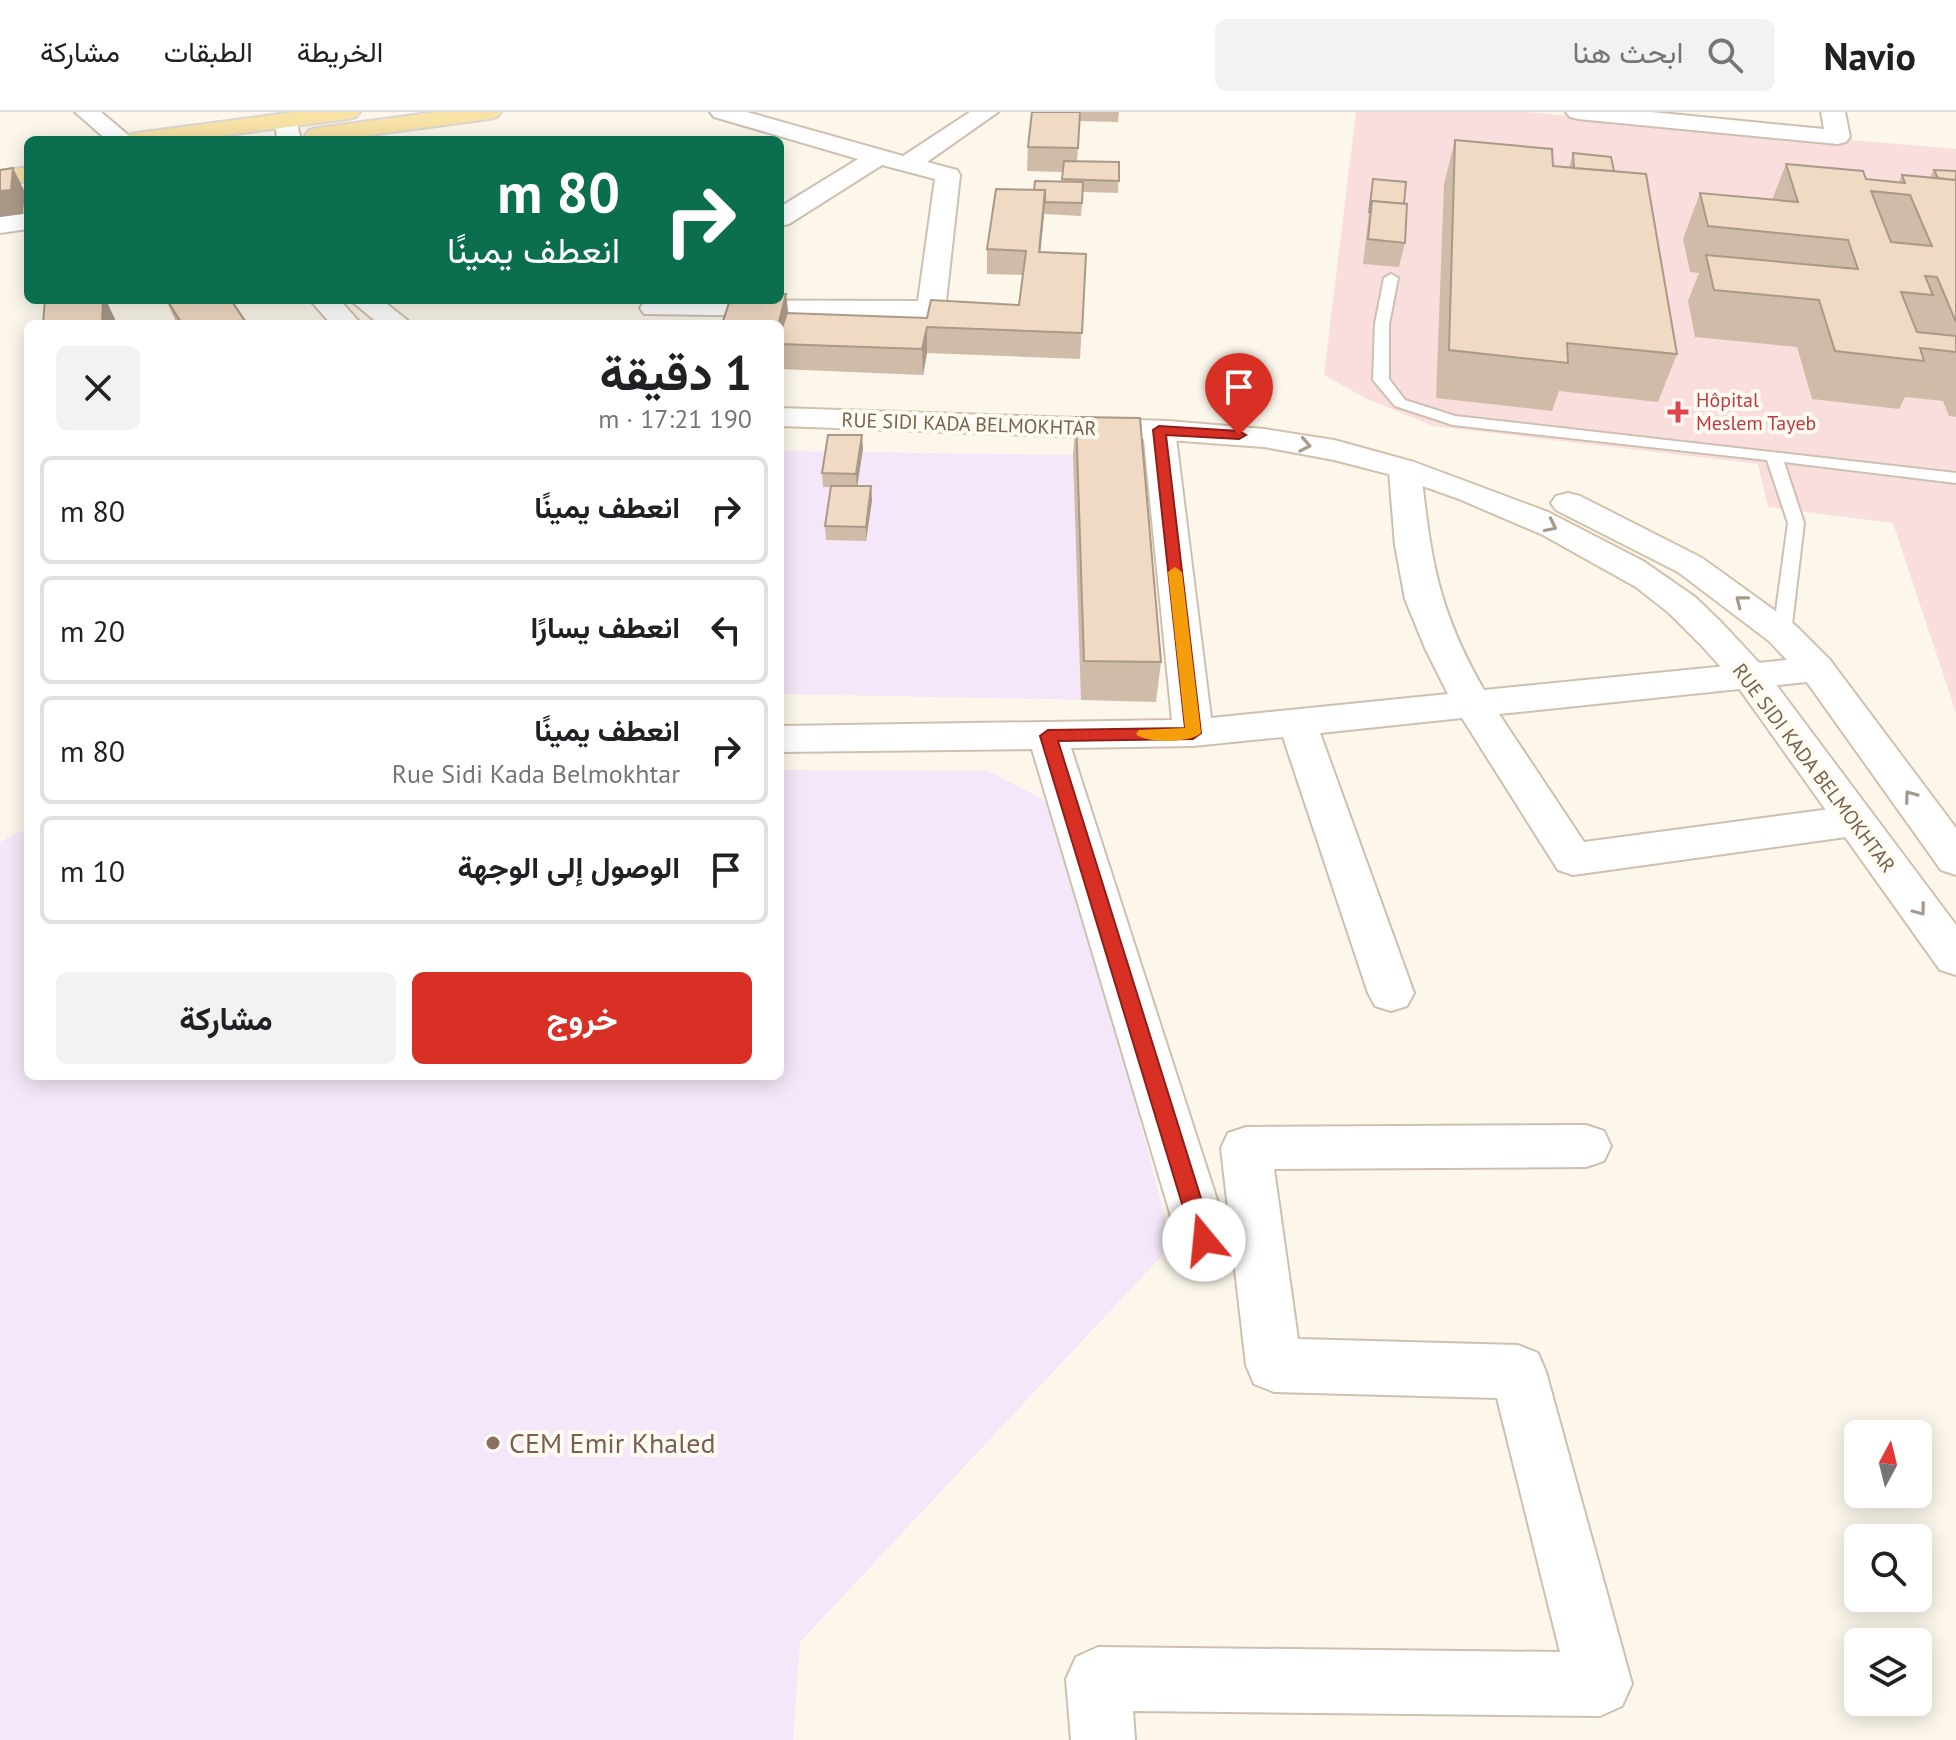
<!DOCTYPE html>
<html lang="ar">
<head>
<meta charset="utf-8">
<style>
	:root { --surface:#fff; --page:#f2f2f2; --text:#202124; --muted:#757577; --line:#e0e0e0; --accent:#d93025 }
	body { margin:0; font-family:"PT Sans",Vazirmatn,sans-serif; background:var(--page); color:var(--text); direction:rtl; height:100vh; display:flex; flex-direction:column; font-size:30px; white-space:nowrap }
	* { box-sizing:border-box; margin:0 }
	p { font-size:26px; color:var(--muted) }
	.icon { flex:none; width:44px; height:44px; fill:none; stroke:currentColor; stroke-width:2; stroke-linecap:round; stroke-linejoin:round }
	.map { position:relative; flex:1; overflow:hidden; direction:ltr }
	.panel { position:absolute; left:24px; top:208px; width:760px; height:760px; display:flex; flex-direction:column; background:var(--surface); border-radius:12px; box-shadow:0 4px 20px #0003; direction:rtl }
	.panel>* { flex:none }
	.hud { position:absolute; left:24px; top:24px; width:760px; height:168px; border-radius:12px; box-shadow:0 4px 20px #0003; direction:rtl; background:#0b6e4f; color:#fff; overflow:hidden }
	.needle { width:52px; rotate:7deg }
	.tools { position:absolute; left:1844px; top:1308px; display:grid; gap:16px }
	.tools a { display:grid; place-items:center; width:88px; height:88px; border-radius:12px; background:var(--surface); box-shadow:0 4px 20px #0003; font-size:40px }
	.pin { position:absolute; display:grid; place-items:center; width:68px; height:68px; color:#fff; margin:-82px -34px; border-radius:50% 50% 50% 0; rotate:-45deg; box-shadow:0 0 8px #0007 }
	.pin .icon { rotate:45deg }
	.me { position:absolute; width:88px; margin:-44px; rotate:343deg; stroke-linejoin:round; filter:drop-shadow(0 0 6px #0008) }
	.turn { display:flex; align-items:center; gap:28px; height:168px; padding:0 32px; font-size:36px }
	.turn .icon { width:104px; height:104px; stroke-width:2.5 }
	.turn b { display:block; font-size:56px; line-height:68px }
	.round { display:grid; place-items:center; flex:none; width:84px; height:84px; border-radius:12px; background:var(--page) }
	.head { display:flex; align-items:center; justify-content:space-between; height:136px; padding:0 32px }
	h1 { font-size:48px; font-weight:700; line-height:60px }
	.action { display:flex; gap:16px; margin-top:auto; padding:16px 32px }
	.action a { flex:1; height:92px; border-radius:12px; background:var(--accent); color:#fff; font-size:32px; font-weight:700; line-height:92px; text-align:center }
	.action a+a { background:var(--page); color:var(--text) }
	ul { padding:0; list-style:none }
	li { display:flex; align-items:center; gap:24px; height:108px; margin:0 16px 12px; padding:0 16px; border:4px solid var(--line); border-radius:12px }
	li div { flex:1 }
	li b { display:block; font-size:30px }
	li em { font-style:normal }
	header { display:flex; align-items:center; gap:48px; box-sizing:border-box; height:112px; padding:0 40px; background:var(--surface); border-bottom:2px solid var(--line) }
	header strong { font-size:38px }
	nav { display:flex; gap:44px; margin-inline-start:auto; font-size:28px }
	.search { width:560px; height:72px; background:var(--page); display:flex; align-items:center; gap:20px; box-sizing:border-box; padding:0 28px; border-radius:12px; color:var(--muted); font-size:30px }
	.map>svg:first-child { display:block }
</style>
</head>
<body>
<header>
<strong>Navio</strong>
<div class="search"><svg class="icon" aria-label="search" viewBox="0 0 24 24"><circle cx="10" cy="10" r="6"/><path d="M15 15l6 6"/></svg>ابحث هنا</div>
<nav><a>الخريطة</a><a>الطبقات</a><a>مشاركة</a></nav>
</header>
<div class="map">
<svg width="1956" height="1628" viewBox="0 0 1956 1628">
	<rect width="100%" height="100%" fill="#fcf7ea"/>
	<!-- education -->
	<g fill="#f4e7f9">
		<path d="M780,339l357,5 19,245 -376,-7z"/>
		<path d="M780,658l208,1 72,37 112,437 -372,397 -7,98h-793v-898l28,-14v248h752z"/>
	</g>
	<!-- medical -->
	<path fill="#fadede" d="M1356,0h169l431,37v564l-63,-190 -125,-16 -10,-43 -325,-38 -68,-28 -41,-23z"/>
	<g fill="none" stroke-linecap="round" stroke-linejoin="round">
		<defs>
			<path id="service" d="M1391,162l7,4 -9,46v55l16,21 50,16 501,57v10l-172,-21 20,61 -13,110 -3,4h-12l-3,-4 15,-110 -21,-63 -314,-35 -58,-19 -22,-26 2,-56 9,-46z"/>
			<g id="minor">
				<path d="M75,0h26l33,28h-27z"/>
				<path d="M710,0h37l156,44 67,-44h28l-71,50 30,8 3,5 -15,135 -4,6 -10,2 -287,-4 -4,-6 4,-6 8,-2 266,1 17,-122 -53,-14 -93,59 -9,2v-19l78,-48 -144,-42z"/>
				<path d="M1566,0h85l173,17 -3,-17h24l5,25 -4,5 -8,2 -260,-25 -8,-2z"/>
				<path d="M28,101v16l-28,4v-16z"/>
				<path d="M1159,309l11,2 5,7 36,288 237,-24 -23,-46 -20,-49 -10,-54 -6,-74 5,-7 11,-3 11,3 5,7c10,90 17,139 63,219l333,-33 13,3 6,9 -6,9 -13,3 -318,33 85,128 269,-36 15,4 6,11 -6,11 -15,4 -280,39 -15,-5 -96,-152 -142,15 94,260 -7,13 -16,5 -16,-5 -7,-13 -85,-256 -90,9 -122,2 159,492 -8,17 -18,7 -18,-7 -8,-17 -146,-491 -252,3v-26l392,-6 -29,-290 5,-7z"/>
				<path d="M1586,1013l18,6 7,15 -7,15 -18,6 -312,2 24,170 220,6 20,8 8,19 86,312 -10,22 -22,10 -467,-5 2,29h-64l-5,-61 10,-22 22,-10 462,5 -63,-254 -223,-6 -20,-8 -8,-19 -25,-217 7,-15 18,-6z"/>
			</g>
			<g id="secondary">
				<path d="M287,1l8,2 6,25h-24l-2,-20 4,-5z"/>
				<path d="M310,188h30l21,24h-30z"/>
				<path d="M350,188h32l30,24h-33z"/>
				<path d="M780,296l388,13 96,8 70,11 80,22 134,50 95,49 52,36 26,25 41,44 194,259v50l-16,-5 -204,-286 -33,-37 -34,-34 -33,-26 -93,-52 -84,-36 -67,-24 -58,-15 -70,-13 -96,-7 -388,-14z"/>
				<path d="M1568,381l12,3 122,62 93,67 35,35 126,168v47l-15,-5 -137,-192 -35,-37 -91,-69 -122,-62 -5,-7 5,-7z"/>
			</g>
			<g id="primary">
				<path d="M295,0h65l-4,5 -8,2 -158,21h-66l4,-5 8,-2z"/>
				<path d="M436,0h65l-4,5 -8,2 -156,21h-24l-4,-5 4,-5 8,-2z"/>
				<path d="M28,55v14l-28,4v-14z"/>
			</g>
		</defs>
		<!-- service casing -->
		<use href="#service" stroke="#cec0b0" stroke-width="4"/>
		<!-- minor casing -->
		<use href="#minor" stroke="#cec0b0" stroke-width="4"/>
		<!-- secondary casing -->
		<use href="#secondary" stroke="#d1c1ad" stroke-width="4"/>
		<!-- primary casing -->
		<use href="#primary" stroke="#dcd6d1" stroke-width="4"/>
		<!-- service -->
		<use href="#service" fill="#fff" fill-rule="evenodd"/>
		<!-- minor -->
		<use href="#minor" fill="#fff" fill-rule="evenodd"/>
		<!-- secondary -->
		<use href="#secondary" fill="#fff" fill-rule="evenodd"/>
		<!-- primary -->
		<use href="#primary" fill="#f8e2a6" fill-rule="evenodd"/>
	</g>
	<!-- wall -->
	<g fill="#cfbba8">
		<path d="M1032,0h87l-1,10 -38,-1 -3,40 42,1 -1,31 -35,-1 -2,24 -37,-2 -4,38 46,2 -6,105 -153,-6 -4,22 -143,-6v-45h-57v-3l63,-27 2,19 139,5 92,-13 4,-30 -36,-1v-25l47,-59 28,-8 1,-10 -36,-1 1,-24z"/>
		<path d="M1455,28l98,26 16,1 4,-14 41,18 63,183 -19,48 -99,-11 -7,20 -116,-13 8,-214z"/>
		<path d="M1786,52l80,15 33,3 3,-7 28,2 4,-7 22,1v246l-7,-1 -6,-15 -38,-4 -6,12 -87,-10 -15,-52 -102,-10 -7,-36 11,-28 -9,-1 -7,-33 17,-46 72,7z"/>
		<path d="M1373,67l31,25 1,39 -6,24 -36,-3z"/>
		<path d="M166,188h65l16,24h-70z"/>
		<path d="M1076,305l85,245 -5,40 -75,-2 -8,-245z"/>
		<path d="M863,336l-6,38h14l1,14 -6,41 -40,-1 -1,-14 6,-39h-8l-1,-14z"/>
	</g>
	<!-- shaded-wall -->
	<g fill="#a99988">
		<path d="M13,56l12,24 -2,22 -23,3v-26z"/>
		<path d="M1045,78l-1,25 -6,62 1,-25z"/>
		<path d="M786,182l3,26 -9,15v-11l-1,-2z"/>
		<path d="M103,188h3l9,19v5h-13z"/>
		<path d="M927,215v26l-4,22 -1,-26z"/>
		<path d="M862,323l1,13 -6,40 -1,-14z"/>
		<path d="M871,374l1,14 -6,41v-14z"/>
	</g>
	<!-- building -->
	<g fill="#f1dac3" stroke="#a99988" stroke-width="2" fill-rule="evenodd">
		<path d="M1032,0h48l-2,36 -50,-1z"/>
		<path d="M1455,28l97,9 1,17 93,8 31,180 -110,-11 1,20 -119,-13z"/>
		<path d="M1573,41l38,4 3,14 -40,-3z"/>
		<path d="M1064,49l55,1v19l-57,-2z"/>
		<path d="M1786,52l77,7 3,8 39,4 -3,-8 54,5v142l-19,-45 -12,-1 8,19 -32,-3 16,40 39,4v16l-36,-4 4,13 -89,-10 -16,-51 -105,-10 -8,-35 152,14 -10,-29 -140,-14 -8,-33 98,9zM1871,79l39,4 22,51 -41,-4z"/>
		<path d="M13,56l-2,22 -11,1v-21z"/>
		<path d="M1934,58l22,1v9l-18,-2z"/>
		<path d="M1373,67l33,3 -2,22 -32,-3 -3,12z"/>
		<path d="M1035,69l48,1 -1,21 -37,-1v-12h-11z"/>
		<path d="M996,77l49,1 -6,62 47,2 -4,79 -155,-6 -5,22 -142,-5v-10l7,-21 140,5 4,-18 88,5 7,-54 -39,-2z"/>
		<path d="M1372,89l35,3 -2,39 -37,-4z"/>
		<path d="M780,182h6l-7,28 -56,-1 7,-21h50z"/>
		<path d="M45,188h58l-1,24h-59z"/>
		<path d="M167,188h64l16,24h-65z"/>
		<path d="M1076,305l64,1 21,244 -77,-1z"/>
		<path d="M828,323h34l-6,39 -34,-1z"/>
		<path d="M831,374h40l-5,41 -41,-1z"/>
	</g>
	<!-- one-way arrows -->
	<defs><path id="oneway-chevron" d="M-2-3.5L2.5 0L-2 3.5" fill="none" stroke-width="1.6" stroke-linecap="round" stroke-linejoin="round" transform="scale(2)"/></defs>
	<g stroke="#a7988c">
		<use href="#oneway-chevron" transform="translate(1305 333) rotate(11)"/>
		<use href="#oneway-chevron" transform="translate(1551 414) rotate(26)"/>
		<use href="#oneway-chevron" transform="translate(1741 489) rotate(-142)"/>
		<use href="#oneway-chevron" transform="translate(1910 684) rotate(-126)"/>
		<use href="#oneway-chevron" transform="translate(1920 798) rotate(53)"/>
	</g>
	<!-- route -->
	<path fill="#d93025" stroke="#8d1f18" stroke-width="2" d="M1159,314l80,5 7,4 -7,4 -73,-4 35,298 -8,6 -135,2 156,499 -3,7 -7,3 -8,-3 -3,-7 -153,-504 8,-6 137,-2 -32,-298z"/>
	<!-- slow -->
	<path fill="#f59e0b" d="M1175,455l7,5 19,161c-10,10 -55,11 -65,1l3,-4 46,-2 -17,-156z"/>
	<!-- markers -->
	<path fill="#e0444e" stroke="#fefbf1" stroke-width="3" d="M1674 288h8v8h8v8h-8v8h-8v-8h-8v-8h8z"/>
	<circle fill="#8d6e63" stroke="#fefbf1" stroke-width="3" cx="493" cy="1331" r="8"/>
	<g text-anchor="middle" stroke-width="8" stroke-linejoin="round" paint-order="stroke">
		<!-- far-health labels -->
		<g font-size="20" fill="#be3a42" stroke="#fefbf1" text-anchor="start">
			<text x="1696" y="295">Hôpital<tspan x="1696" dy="23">Meslem Tayeb</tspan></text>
		</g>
		<!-- far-street labels -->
		<g font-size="20" fill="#77614e" stroke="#fefbf1">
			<text transform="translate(969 312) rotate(2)" y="7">RUE SIDI KADA BELMOKHTAR</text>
			<text transform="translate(1814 656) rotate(53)" y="7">RUE SIDI KADA BELMOKHTAR</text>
		</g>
		<!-- near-education labels -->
		<g font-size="28" fill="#785e54" stroke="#fefbf1" text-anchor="start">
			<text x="509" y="1341">CEM Emir Khaled</text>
		</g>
	</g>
</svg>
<div class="tools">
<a><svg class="needle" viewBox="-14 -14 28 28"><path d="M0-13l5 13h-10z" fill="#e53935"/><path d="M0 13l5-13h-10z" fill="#757577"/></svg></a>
<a><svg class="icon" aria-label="search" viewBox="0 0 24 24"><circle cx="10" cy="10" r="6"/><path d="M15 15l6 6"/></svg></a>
<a><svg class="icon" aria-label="layers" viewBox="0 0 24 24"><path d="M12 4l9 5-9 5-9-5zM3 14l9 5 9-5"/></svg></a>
</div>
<div class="pin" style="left:1239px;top:323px;background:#d93025"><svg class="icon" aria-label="arrive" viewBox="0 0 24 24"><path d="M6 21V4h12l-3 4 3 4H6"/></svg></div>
<svg class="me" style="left:1204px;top:1128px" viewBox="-20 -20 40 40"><circle r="19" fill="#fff"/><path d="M0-13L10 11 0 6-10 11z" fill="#d93025"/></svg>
<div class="hud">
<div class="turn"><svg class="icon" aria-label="right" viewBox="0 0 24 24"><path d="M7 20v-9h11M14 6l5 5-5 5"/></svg><div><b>80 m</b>انعطف يمينًا</div></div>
</div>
<section class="panel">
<div class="head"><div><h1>1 دقيقة</h1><p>190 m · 17:21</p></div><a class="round"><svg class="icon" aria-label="close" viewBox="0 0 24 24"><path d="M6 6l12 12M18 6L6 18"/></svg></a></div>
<ul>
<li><svg class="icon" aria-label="right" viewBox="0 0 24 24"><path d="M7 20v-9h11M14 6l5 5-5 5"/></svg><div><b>انعطف يمينًا</b></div><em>80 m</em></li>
<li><svg class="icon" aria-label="left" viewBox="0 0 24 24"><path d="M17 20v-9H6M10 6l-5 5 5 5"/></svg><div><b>انعطف يسارًا</b></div><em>20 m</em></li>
<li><svg class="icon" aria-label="right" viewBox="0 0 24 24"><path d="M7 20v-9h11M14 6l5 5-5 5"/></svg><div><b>انعطف يمينًا</b><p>Rue Sidi Kada Belmokhtar</p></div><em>80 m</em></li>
<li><svg class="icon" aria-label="arrive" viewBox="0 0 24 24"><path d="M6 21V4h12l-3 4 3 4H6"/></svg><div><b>الوصول إلى الوجهة</b></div><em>10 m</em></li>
</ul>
<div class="action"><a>خروج</a><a>مشاركة</a></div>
</section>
</div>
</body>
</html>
